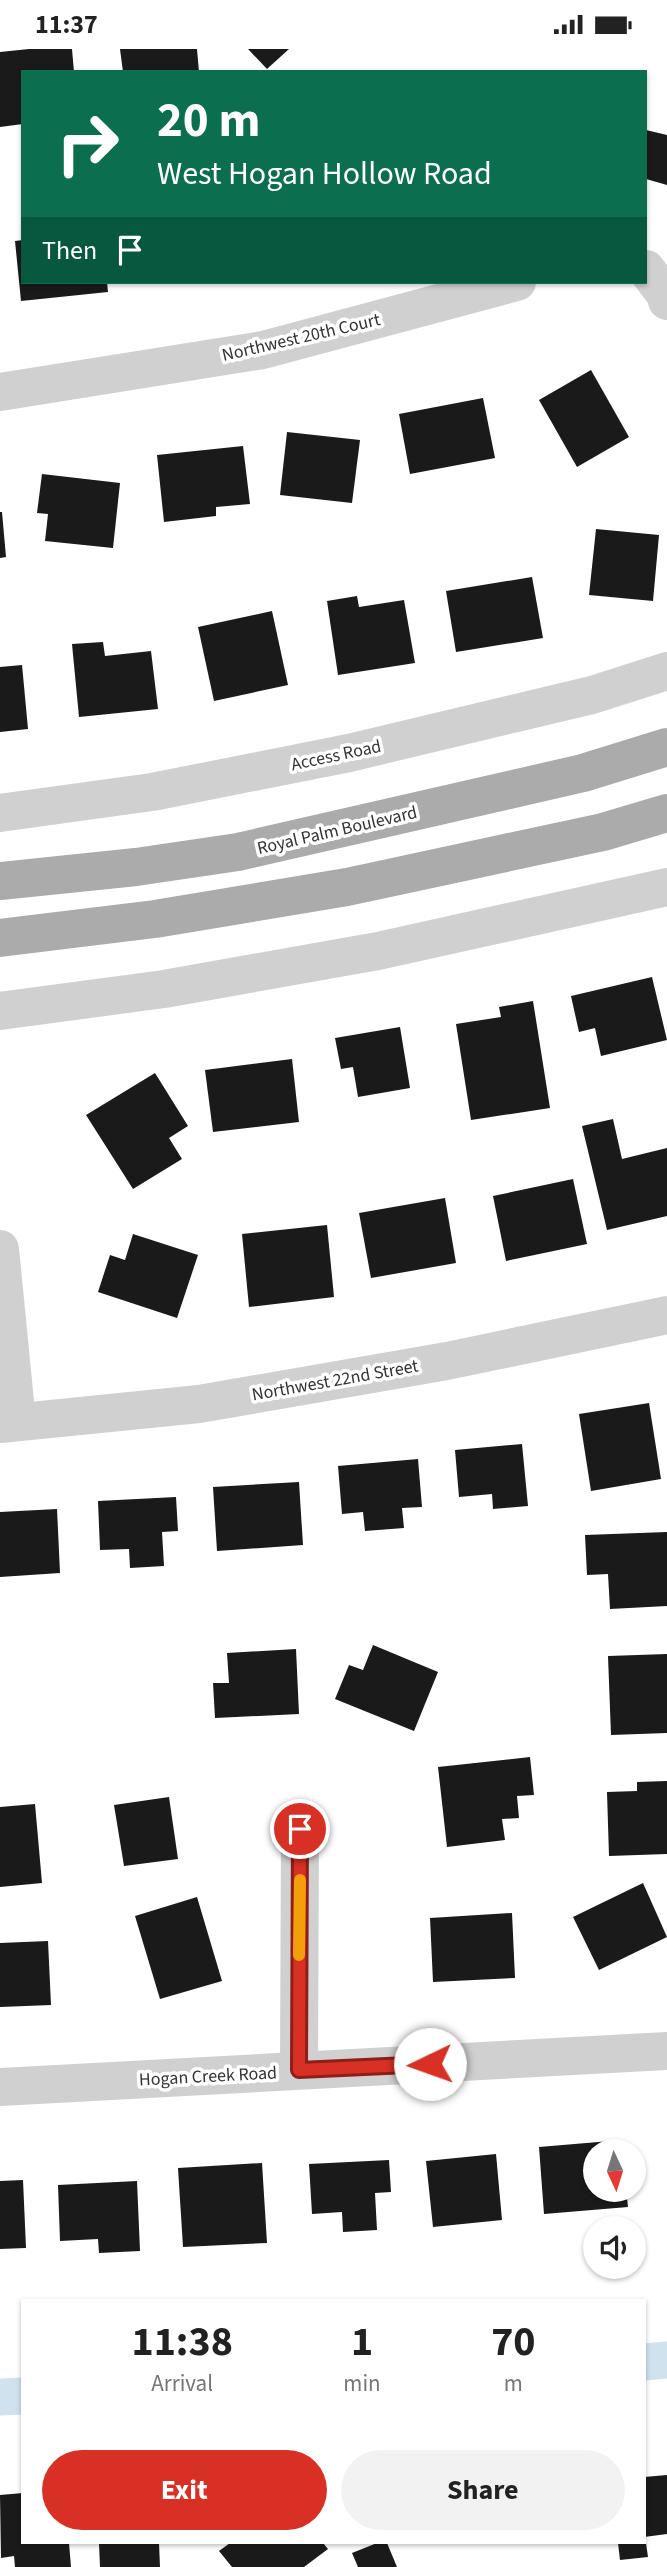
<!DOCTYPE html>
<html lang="en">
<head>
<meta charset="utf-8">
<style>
	:root { --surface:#fff; --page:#f2f2f2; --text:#222; --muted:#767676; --accent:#d93025 }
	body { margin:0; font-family:"Source Sans 3",sans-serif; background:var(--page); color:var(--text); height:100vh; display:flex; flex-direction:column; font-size:26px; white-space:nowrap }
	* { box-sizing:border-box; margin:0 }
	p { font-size:23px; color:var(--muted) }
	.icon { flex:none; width:38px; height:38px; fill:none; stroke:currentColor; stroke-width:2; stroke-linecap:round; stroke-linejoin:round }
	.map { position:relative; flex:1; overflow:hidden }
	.sheet { position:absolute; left:21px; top:2250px; width:625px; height:245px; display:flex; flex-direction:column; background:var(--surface); border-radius:0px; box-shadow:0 2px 5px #0004 }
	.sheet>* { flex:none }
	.hud { position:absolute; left:21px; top:21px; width:626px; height:214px; border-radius:0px; box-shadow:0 2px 5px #0004; background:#0b6e4f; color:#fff; overflow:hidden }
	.needle { width:46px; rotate:176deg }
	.tools { position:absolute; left:583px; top:2090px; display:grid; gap:14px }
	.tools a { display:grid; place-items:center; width:63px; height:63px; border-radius:50%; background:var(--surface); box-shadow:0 2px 5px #0004; font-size:35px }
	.pin { position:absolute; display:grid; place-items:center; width:60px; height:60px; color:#fff; margin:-30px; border:4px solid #fff; border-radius:50%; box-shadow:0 2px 7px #0007 }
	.me { position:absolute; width:77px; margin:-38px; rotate:267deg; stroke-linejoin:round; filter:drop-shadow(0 0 5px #0008) }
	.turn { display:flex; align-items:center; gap:24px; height:147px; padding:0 21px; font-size:32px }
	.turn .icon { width:91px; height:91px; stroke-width:2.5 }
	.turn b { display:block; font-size:49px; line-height:60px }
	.then { display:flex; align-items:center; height:66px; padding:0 21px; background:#0003; gap:14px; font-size:26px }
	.eta { display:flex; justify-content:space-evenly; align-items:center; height:119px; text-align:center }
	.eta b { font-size:42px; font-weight:700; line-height:49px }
	.action { display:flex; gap:14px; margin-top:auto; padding:14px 21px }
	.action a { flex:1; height:80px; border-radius:42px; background:var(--accent); color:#fff; font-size:28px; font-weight:700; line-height:80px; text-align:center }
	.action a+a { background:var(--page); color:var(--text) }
	.status { display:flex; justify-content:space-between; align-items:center; height:49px; padding:0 35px; background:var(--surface); direction:ltr }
	.status svg { height:19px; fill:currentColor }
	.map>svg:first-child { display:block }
</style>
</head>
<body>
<div class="status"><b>11:37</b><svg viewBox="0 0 49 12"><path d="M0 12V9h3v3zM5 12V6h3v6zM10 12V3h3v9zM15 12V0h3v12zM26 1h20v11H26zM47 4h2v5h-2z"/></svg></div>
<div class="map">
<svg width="667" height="2518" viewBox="0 0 667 2518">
	<rect width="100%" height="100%" fill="#fff"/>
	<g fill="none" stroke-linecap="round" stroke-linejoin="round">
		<!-- canal -->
		<g stroke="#cfe2ee" stroke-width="37">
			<path d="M644,2313l23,-2"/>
			<path d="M0,2348l23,-1"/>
		</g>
	</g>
	<!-- building -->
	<g fill="#1a1a1a">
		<path d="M29,0h43l2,23h-51v52l-23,3v-75z"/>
		<path d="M120,0h77l2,23h-76z"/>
		<path d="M248,0h41l-22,20z"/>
		<path d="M646,81l21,5v50l-21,-6z"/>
		<path d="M23,191v42h84l1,10 -87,9 -6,-60z"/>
		<path d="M591,321l38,67 -52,30 -38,-67z"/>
		<path d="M483,349l12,60 -85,16 -11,-60z"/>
		<path d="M287,383l73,8 -8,63 -72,-8z"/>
		<path d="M243,397l7,58 -34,3v9l-52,6 -7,-67z"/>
		<path d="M42,425l78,9 -7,65 -68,-7 3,-27 -11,-1z"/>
		<path d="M0,463h2l4,45 -6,1z"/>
		<path d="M596,480l63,6 -6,66 -64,-6z"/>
		<path d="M532,528l11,61 -87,14 -10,-61z"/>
		<path d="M357,547l2,11 45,-7 11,63 -77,12 -11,-74z"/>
		<path d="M272,562l16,74 -74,16 -16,-74z"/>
		<path d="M103,593l2,14 46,-5 7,58 -79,8 -7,-73z"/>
		<path d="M22,616l6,64 -28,3v-65z"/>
		<path d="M652,928l15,63 -66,16 -6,-28 -16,4 -8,-36z"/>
		<path d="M533,952l17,107 -79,12 -15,-96 45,-7 -2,-10z"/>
		<path d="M400,978l10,61 -52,9 -5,-30 -12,2 -6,-31z"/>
		<path d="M292,1010l7,63 -86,10 -8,-62z"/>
		<path d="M155,1024l33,53 -19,12 13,21 -49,30 -47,-74z"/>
		<path d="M613,1070l9,40 45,-11v68l-60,14 -25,-104z"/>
		<path d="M573,1130l14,65 -81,17 -13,-65z"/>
		<path d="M445,1149l11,65 -85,15 -12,-65z"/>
		<path d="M327,1176l7,72 -85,10 -7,-73z"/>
		<path d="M133,1185l65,21 -21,63 -79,-26 12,-37 15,5z"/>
		<path d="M649,1354l12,76 -70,12 -12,-77z"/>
		<path d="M522,1395l6,62 -35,3 -1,-15 -33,3 -4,-47z"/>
		<path d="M418,1410l4,48 -20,1 2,20 -39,3 -2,-19 -21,2 -4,-48z"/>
		<path d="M299,1433l4,63 -86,6 -4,-64z"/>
		<path d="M176,1448l2,34 -16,1 2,34 -34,2 -1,-19 -29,1 -2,-49z"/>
		<path d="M57,1460l3,64 -60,4v-65z"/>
		<path d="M667,1483v74l-57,3 -2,-35 -21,1 -2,-40z"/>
		<path d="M373,1596l65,27 -24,59 -79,-32 14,-34 14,5z"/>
		<path d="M296,1600l3,65 -84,4 -2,-35h16l-2,-30z"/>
		<path d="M667,1605v79l-56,2 -3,-79z"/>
		<path d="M530,1708l4,38 -17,1 2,22 -17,1 3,21 -58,7 -9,-80z"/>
		<path d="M667,1732v73l-58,2 -2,-64 30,-1v-9z"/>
		<path d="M169,1748l9,62 -54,7 -10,-61z"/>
		<path d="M35,1755l7,79 -42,4v-80z"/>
		<path d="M643,1834l24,54 -68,33 -26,-53z"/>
		<path d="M197,1848l25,84 -62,18 -25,-83z"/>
		<path d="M512,1864l3,65 -82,4 -3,-64z"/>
		<path d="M48,1892l3,64 -51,2v-64z"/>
		<path d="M622,2091l1,11h-28v38h31l2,18 -84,7 -5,-67z"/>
		<path d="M496,2105l6,66 -69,7 -7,-66z"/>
		<path d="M389,2111l2,32 -16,1 2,37 -34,2 -1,-20 -30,2 -3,-50z"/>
		<path d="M262,2114l5,80 -84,4 -5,-79z"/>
		<path d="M23,2131l3,68 -26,1v-68z"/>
		<path d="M137,2132l3,70 -41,2 -1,-14 -38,2 -2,-56z"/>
		<path d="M667,2426v59l-23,3v-60z"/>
		<path d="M23,2444v50h46l2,24h-56l-1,-11 -13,2 -1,-63z"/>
		<path d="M99,2494h60l1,24h-60z"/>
		<path d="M230,2494h93l5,6 -24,18h-72l-13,-16z"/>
		<path d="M377,2494h10l10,24h-39l-6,-14z"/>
		<path d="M618,2494h28l2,14 -28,3z"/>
	</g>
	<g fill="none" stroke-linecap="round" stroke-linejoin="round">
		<!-- minor -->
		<g stroke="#d0d0d0" stroke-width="38">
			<path d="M646,220l19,25 2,7"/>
			<path d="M0,343l263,-42 254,-68"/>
			<path d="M0,764l152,-21 197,-39 243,-58 75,-24"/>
			<path d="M0,962l164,-22 214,-38 289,-64"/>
			<path d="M0,1200l17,173"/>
			<path d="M0,1375l199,-20 248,-43 220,-46"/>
			<path d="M299,2021l1,-241"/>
			<path d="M0,2038l667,-36"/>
		</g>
		<!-- major -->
		<g stroke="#ababab" stroke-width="38">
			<path d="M0,832l136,-14 102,-15 345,-79 84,-26"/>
			<path d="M0,889l155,-19 192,-32 256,-55 64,-19"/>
		</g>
	</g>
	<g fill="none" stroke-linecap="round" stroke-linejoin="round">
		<defs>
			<path id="route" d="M300,1780l-1,241 131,-6"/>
		</defs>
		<!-- route casing -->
		<use href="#route" stroke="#8d1f18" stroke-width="18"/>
		<!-- route -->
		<use href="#route" stroke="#d93025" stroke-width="12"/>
		<!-- slow -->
		<path stroke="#f59e0b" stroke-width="12" d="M299,1906l1,-75"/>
	</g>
	<g text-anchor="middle" stroke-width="7" stroke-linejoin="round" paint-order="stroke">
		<!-- street labels -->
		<g font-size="18" fill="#333" stroke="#fff">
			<text transform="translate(301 288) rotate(-13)" y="6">Northwest 20th Court</text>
			<text transform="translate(336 706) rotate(-12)" y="6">Access Road</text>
			<text transform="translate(337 781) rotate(-13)" y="6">Royal Palm Boulevard</text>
			<text transform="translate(335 1331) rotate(-10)" y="6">Northwest 22nd Street</text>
			<text transform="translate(208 2027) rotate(-3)" y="6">Hogan Creek Road</text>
		</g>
	</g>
</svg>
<div class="tools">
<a><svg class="needle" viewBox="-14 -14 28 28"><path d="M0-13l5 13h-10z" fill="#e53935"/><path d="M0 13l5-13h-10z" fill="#767676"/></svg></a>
<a><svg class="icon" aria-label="sound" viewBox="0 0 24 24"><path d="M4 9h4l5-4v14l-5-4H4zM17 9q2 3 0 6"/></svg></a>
</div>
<div class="pin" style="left:300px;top:1780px;background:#d93025"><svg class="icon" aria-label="arrive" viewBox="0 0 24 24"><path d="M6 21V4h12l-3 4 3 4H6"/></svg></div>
<svg class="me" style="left:430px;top:2015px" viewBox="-20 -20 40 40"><circle r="19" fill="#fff"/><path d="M0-13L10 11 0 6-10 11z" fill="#d93025"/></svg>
<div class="hud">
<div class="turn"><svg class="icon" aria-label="right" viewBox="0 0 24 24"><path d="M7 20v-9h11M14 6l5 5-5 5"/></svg><div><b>20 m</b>West Hogan Hollow Road</div></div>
<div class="then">Then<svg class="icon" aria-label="arrive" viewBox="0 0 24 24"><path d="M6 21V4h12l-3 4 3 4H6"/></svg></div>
</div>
<section class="sheet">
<div class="eta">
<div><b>11:38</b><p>Arrival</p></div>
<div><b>1</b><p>min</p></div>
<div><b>70</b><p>m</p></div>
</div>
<div class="action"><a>Exit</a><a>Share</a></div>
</section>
</div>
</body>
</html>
